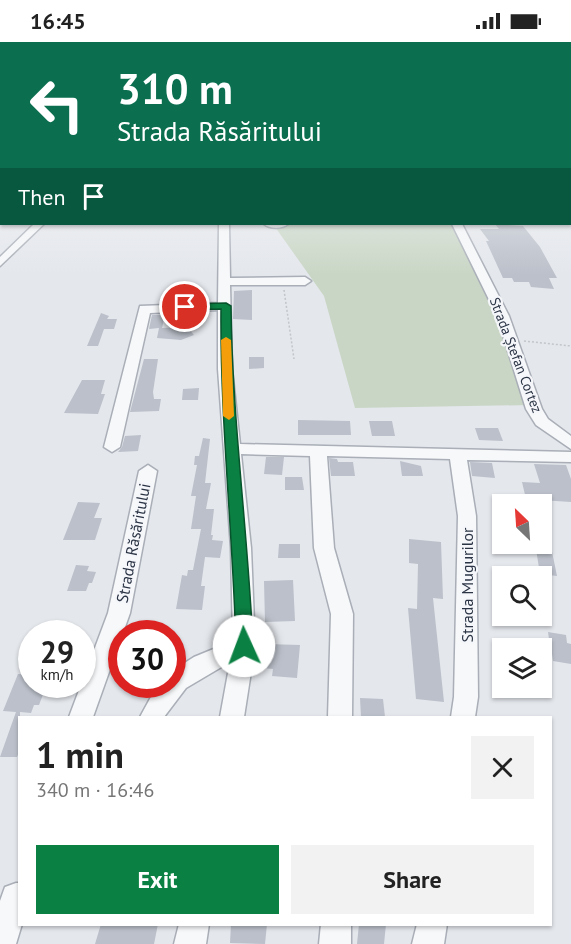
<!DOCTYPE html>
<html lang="en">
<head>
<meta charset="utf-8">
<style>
	:root { --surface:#fff; --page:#f2f2f2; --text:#222; --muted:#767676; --accent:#0b8043 }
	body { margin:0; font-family:"PT Sans",sans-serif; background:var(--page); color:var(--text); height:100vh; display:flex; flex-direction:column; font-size:22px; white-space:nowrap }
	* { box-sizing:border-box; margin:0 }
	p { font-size:20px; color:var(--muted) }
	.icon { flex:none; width:33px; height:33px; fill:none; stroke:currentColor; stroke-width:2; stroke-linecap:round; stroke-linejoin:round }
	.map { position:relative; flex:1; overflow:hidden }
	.drawer { position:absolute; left:18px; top:674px; width:534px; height:210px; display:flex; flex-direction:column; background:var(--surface); border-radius:0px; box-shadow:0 2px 4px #0004 }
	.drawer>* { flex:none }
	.guide { position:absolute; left:0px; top:0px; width:572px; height:183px; box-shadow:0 2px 4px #0004; background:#0b6e4f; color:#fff; overflow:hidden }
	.needle { width:39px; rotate:335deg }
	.fabs { position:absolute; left:492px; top:452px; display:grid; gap:12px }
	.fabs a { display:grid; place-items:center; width:60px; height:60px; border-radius:0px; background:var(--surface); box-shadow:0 2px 4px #0004; font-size:30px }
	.speed { position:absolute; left:18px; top:578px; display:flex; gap:12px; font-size:30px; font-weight:700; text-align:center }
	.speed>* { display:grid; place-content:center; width:78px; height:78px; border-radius:50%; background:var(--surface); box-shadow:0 2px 4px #0004; line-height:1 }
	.speed small { font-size:15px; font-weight:400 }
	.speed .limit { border:9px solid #d22; background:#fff; color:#111 }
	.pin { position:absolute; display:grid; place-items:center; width:51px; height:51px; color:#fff; margin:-26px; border:3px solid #fff; border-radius:50%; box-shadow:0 2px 6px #0007 }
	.me { position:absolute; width:66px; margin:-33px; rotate:358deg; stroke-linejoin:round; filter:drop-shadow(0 0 4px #0008) }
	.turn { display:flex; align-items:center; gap:21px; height:126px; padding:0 18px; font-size:27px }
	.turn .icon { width:78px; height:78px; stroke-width:2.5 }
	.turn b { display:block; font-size:42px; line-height:51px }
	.then { display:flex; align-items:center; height:57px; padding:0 18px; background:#0003; gap:12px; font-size:22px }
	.round { display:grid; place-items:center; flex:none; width:63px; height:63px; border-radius:0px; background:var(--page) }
	.summary { display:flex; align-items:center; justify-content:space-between; height:102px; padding:0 18px }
	h1 { font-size:36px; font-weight:800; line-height:45px }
	.cta { display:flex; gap:12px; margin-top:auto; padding:12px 18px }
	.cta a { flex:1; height:69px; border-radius:0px; background:var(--accent); color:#fff; font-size:24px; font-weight:800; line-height:69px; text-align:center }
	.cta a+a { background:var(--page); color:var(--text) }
	.status { display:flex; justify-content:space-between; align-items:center; height:42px; padding:0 30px; background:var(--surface); direction:ltr }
	.status svg { height:16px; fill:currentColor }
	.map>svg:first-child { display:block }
</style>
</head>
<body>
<div class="status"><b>16:45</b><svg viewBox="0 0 49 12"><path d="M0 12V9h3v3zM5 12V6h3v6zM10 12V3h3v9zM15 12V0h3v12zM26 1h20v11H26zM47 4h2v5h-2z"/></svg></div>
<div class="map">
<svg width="571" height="902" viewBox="0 0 571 902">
	<rect width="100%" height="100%" fill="#e4e7ec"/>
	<!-- green -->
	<path fill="#c9d6c5" d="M273,182h183l53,120 23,61 -177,3 -31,-112z"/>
	<!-- building -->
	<g fill="#bbc0ca">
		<path d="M495,182l28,2 17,21 17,31h-8l5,11 -23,-2 -2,-5h-15l-2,-4h-9l-17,-37h3l-9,-12h19z"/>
		<path d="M252,248v30l-19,-1 1,-28z"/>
		<path d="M101,271l8,3 -2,3h10l-3,10h-10l-6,17h-11z"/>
		<path d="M152,273h13l-3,13 25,-1 7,8 -13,5 -24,-2 2,-10 -10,1z"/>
		<path d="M249,315h15v11l-15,1z"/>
		<path d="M144,317h14l-5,33 1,7h7l-2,12 -29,1z"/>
		<path d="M82,338h23l-4,14h4l-7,20 -34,-1z"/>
		<path d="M199,346l-1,12h-16l1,-11z"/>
		<path d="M298,378l52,1 1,14h-53z"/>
		<path d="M369,379h23l3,15h-23z"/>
		<path d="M475,386h23l5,13 -24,-1z"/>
		<path d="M141,393l-3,16 -20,1 4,-5 3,-11z"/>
		<path d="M203,396l7,1 -5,44h6l-5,26h8l-3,26h2l-1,5 11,1 -3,17 -15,-1 -4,29h4l-3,24 -26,-1 6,-34 5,1 1,-6h5l8,-41h-10l5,-33h-5l6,-31h-3l1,-9h4z"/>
		<path d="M266,415h18l-2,18 -18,-1z"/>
		<path d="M329,416l8,1 1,3h15l2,14h-24z"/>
		<path d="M400,419l21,5 2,10h-21z"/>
		<path d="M470,420l22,1 3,15 -23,-2z"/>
		<path d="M534,422l32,1 5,14v23l-45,-3 -4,-17 18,1z"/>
		<path d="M285,435h17l2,13h-19z"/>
		<path d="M78,460l22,1 -6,15h8l-7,22h-32z"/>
		<path d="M542,480h4l11,54 -17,-2 -5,-31h7z"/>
		<path d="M409,497l32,3 2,57 -10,-1 11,104 -28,-3 -8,-91 9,1 1,-45 -9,-1z"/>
		<path d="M279,502h21v14h-22z"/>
		<path d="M76,523l13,1 -2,5 9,1 -4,11h-3l-3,8h-19z"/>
		<path d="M293,538l2,41 -30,1 -1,-41z"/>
		<path d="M548,590l18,3 1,8 4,1v20l-18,-3 -1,-7 -6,-1 -2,-15 5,1z"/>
		<path d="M266,602l34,1 -3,33 -25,-2 1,-7 -10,-1z"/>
		<path d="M18,632l14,1v9h15l-8,21h-5l-3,8 -11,-1v38l-3,7h-17l16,-45 -13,-1z"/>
		<path d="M360,656l23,1 2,18h-24z"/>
		<path d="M101,882h57l-4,20h-59z"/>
		<path d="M231,882h36l-2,20 -35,-1z"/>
		<path d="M359,882h27l-2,20h-27z"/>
	</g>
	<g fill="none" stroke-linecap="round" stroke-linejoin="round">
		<defs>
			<g id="minor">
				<rect x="570" y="160" width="1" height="6"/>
				<path d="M34,182h10l-44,42v-9z"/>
				<path d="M219,182h10l1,54 75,-1 6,4 -6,4h-75l2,84 8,75 331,8v10l-104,-2 9,56 2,181 -3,20h-24l3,-20 4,-181 -8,-57 -123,-3 7,92 19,66 -1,103h-24l3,-103 -17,-66 -4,-92 -69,-2 10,94 4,98 -11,71h-24l10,-55 -44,26 -22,29h-24l18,-33h14v-13l22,-14 39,-16 -2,-93 -13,-179v-59l-68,3 -30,134 -8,5 -8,-5 36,-141 78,-3z"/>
				<path d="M264,182h24c-5,5 -19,5 -24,0z"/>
				<path d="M452,182h10l47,92 33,93 6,10 23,17v13l-35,-24 -10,-16 -29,-93z"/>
				<path d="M148,423l9,6 -27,142 -37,104h-24l39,-104 31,-142z"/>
				<path d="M16,841h4v41h2l-6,20h-16v-43l5,-14z"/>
				<path d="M179,882h30l-3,20h-32z"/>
				<path d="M321,882h30v20h-32z"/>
				<path d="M417,882h30l-3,20h-32z"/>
			</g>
		</defs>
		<!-- minor casing -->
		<use href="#minor" stroke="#a9aeb7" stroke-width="3"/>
		<!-- path -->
		<g stroke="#c2c5cb" stroke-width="1.5" stroke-dasharray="2 2" stroke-linecap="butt">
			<path d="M284,248l10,69"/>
			<path d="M524,299l47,5"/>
		</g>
		<!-- minor -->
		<use href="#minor" fill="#f7f8fa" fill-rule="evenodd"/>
	</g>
	<!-- sky -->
	<linearGradient id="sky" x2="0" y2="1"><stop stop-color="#8bb4dd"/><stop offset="0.45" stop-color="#f3f4f6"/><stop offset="1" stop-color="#f3f4f6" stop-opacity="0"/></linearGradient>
	<rect width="571" height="233" fill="url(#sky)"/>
	<!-- route -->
	<path fill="#0b8043" stroke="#07532c" stroke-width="1.5" d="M226,261l5,3c1,113 17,226 22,340l-3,5h-12l-2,-5c-3,-113 -16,-225 -15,-337l-36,1 -5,-3 5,-3z"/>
	<!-- slow -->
	<path fill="#f59e0b" d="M226,295l5,3 3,76 -5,4 -6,-4 -2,-76z"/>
	<g text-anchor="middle" stroke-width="4.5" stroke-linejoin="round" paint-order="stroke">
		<!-- far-street labels -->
		<g font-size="14" fill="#2b3445" stroke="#f4f6f9">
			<text transform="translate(516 313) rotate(69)" y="5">Strada Ștefan Cortez</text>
		</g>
		<!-- street labels -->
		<g font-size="16" fill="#2b3445" stroke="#f4f6f9">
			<text transform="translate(133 501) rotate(-79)" y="6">Strada Răsăritului</text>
			<text transform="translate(467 543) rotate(-90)" y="6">Strada Mugurilor</text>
		</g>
	</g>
</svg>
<div class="fabs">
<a><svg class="needle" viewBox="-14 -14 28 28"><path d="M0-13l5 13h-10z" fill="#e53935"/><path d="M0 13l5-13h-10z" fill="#767676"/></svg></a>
<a><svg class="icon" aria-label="search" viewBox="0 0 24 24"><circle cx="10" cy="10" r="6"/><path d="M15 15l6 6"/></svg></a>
<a><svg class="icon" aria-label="layers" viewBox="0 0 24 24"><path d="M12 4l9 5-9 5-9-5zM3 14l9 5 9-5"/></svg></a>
</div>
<div class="speed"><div>29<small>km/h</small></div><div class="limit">30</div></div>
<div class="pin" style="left:185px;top:265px;background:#d93025"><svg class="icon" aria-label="arrive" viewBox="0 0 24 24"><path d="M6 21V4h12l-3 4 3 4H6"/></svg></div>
<svg class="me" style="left:244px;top:604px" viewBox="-20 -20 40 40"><circle r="19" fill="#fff"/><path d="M0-13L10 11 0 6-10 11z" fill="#0b8043"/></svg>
<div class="guide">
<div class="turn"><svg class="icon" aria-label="left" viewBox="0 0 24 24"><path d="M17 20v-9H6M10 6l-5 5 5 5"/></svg><div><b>310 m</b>Strada Răsăritului</div></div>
<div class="then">Then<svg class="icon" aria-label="arrive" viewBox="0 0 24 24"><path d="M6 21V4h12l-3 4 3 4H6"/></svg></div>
</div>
<section class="drawer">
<div class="summary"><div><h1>1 min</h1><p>340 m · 16:46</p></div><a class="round"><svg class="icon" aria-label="close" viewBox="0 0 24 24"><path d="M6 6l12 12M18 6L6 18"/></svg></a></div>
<div class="cta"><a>Exit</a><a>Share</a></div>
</section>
</div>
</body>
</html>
